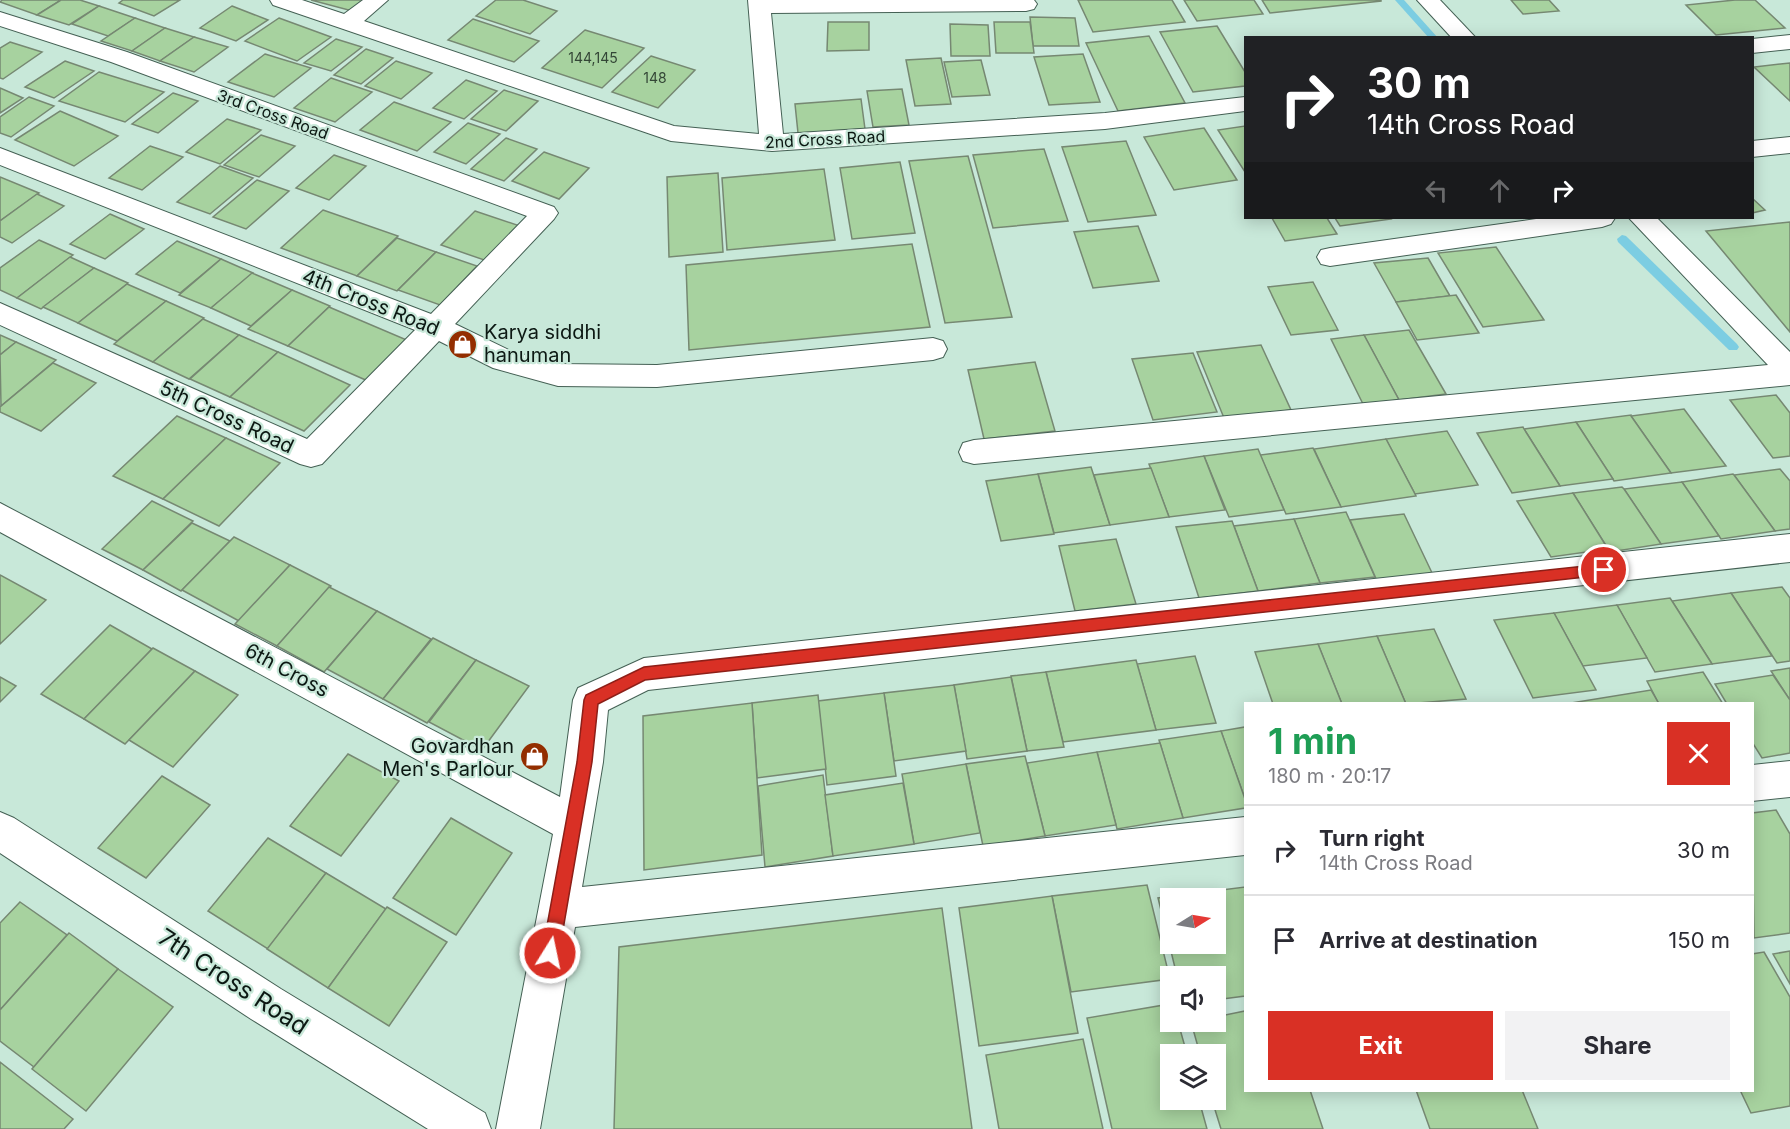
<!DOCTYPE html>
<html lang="en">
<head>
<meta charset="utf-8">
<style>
	:root { --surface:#fff; --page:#f2f2f3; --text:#2b2b33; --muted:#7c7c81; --line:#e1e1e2; --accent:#d93025 }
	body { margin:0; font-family:Inter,sans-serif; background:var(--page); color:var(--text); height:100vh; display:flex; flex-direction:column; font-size:22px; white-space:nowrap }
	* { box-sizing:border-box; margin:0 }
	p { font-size:20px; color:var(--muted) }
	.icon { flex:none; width:33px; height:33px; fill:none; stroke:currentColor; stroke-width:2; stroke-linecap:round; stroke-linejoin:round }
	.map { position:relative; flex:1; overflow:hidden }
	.panel { position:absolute; left:1244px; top:702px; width:510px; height:390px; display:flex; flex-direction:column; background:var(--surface); border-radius:0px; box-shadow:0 3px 15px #0003 }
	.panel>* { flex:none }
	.guide { position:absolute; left:1244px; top:36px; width:510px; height:183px; border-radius:0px; box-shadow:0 3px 15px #0003; background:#202124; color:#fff; overflow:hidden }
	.needle { width:39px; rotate:79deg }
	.fabs { position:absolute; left:1160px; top:888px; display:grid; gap:12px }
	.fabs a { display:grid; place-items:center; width:66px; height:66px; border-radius:0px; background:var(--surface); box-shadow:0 3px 15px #0003; font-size:30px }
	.pin { position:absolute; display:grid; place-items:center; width:51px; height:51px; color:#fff; margin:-26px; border:3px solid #fff; border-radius:50%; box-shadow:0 2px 6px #0007 }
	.me { position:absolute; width:66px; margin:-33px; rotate:10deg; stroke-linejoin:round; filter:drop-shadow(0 0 4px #0008) }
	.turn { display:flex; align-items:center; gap:21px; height:126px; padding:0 24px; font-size:27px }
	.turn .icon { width:78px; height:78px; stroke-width:2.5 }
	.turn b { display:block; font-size:42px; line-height:51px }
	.lanes { display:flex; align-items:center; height:57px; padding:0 24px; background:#0003; justify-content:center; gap:30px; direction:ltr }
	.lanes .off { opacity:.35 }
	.round { display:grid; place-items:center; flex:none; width:63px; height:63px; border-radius:0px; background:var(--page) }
	.summary { display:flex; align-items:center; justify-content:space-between; height:102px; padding:0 24px }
	h1 { font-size:36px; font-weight:700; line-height:45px; color:#1e9e55 }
	.cta { display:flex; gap:12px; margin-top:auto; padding:12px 24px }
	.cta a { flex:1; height:69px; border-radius:0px; background:var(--accent); color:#fff; font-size:24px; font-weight:700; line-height:69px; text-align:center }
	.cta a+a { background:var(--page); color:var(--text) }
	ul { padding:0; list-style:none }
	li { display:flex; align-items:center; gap:18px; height:90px; padding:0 24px; border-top:2px solid var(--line) }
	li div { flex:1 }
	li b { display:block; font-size:22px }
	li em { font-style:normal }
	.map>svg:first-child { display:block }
</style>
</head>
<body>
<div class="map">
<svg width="1790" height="1129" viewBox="0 0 1790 1129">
	<rect width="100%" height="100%" fill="#c8e8d9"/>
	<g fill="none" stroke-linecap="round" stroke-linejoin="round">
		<!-- stream -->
		<g fill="#7ccde2" fill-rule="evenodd">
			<path d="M1395,0h9l34,38h-9z"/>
			<path d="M1622,235l4,1 111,108 2,3 -2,3h-8l-111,-108 -1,-3z"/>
		</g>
	</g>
	<!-- building -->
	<g fill="#a7d29f" stroke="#768872" stroke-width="1.5" fill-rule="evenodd">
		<path d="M2,0h59l-24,15 -37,-13z"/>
		<path d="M61,0h19l19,6 -30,19 -32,-10z"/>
		<path d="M123,0h57l-26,16 -35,-13z"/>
		<path d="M311,0h59l-14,12z"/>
		<path d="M496,0h27l34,11 -27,23 -54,-18z"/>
		<path d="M1078,0h94l13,22 -92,10z"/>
		<path d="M1184,0h70l9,14 -66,7z"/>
		<path d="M1262,0h119v1l-111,12z"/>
		<path d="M1511,0h38l10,11 -36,3z"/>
		<path d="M1735,0h20l30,28 -69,7 -30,-30z"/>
		<path d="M99,6l36,12 -27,18 -36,-12z"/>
		<path d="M232,6l36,14 -32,21 -36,-13z"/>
		<path d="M1030,17l45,1 4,28h-46z"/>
		<path d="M135,18l30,10 -33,23 -31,-10z"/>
		<path d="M279,18l52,19 -34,24 -52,-20z"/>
		<path d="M473,19l66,22 -25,21 -66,-22z"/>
		<path d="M828,22h41v28l-42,1z"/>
		<path d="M994,22h36l4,31h-38z"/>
		<path d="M950,24l38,1 2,31h-39z"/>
		<path d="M1217,26l28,46v14l-52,6 -33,-60z"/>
		<path d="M165,28l29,9 -34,24 -28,-10z"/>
		<path d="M585,30l59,18 -42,40 -60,-20z"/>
		<path d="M1149,36l36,67 -67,8 -32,-68z"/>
		<path d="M194,37l34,10 -34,25 -34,-11z"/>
		<path d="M336,39l26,8 -31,24 -27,-8z"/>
		<path d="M10,42l32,10 -39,27 -3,-1v-30z"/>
		<path d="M366,49l27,9 -32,26 -27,-9z"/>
		<path d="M265,54l46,14 -37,29 -46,-15z"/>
		<path d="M1083,54l17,48 -51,3 -15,-48z"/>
		<path d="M651,56l44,14 -37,38 -46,-16z"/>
		<path d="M941,58l10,46 -36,2 -9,-46z"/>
		<path d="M981,60l9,35 -38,2 -8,-35z"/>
		<path d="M65,61l29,10 -40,27 -29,-11z"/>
		<path d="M396,61l36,12 -31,26 -36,-13z"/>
		<path d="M1790,63v38l-36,-34z"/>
		<path d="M99,72l65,20 -39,30 -66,-21z"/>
		<path d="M331,78l41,14 -37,30 -41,-14z"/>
		<path d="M466,80l31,11 -33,28 -31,-11z"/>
		<path d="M0,88l23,10 -23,15z"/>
		<path d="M902,89l7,36 -36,2 -6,-36z"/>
		<path d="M504,90l34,11 -32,30 -35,-12z"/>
		<path d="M173,93l25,8 -40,32 -26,-9z"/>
		<path d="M29,97l25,9 -43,31 -11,-4v-16z"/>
		<path d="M861,99l4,30 -67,4 -3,-29z"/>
		<path d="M394,102l57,20 -34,29 -57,-21z"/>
		<path d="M60,111l58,25 -44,30 -59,-26z"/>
		<path d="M227,119l34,11 -41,34 -34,-12z"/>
		<path d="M468,123l32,11 -34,30 -32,-12z"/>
		<path d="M1245,126v46l-27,-42z"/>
		<path d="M1204,128l33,52 -63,10 -30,-53z"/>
		<path d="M261,135l34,11 -36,31 -35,-12z"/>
		<path d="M506,138l31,11 -33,32 -33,-12z"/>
		<path d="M1126,141l30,74 -68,7 -26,-75z"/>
		<path d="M150,146l33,11 -41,33 -33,-12z"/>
		<path d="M1044,149l24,72 -75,7 -20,-73z"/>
		<path d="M544,152l45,16 -30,31 -47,-18z"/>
		<path d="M334,155l32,11 -37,34 -33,-12z"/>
		<path d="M968,156l44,161 -67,6 -36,-162z"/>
		<path d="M900,162l15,71 -63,6 -12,-71z"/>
		<path d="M220,166l33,12 -43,36 -33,-12z"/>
		<path d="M824,169l11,71 -108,10 -5,-72z"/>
		<path d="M718,173l5,79 -54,5 -2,-80z"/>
		<path d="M0,177l39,16 -39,28z"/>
		<path d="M257,180l32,11 -43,38 -33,-12z"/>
		<path d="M37,194l27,12 -52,37 -12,-6v-16z"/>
		<path d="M1752,198l13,12 -13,3z"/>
		<path d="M323,210l75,26 -41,40 -76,-28z"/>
		<path d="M475,211l45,15 -33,35 -46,-16z"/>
		<path d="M110,214l34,15 -39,30 -35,-15z"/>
		<path d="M1272,218h55l10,16 -52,7z"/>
		<path d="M1335,218h55l1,1 -51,7z"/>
		<path d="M1790,222v110l-84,-101z"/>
		<path d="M1138,226l21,55 -66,7 -19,-56z"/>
		<path d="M397,238l39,14 -39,39 -40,-15z"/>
		<path d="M39,240l34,15 -56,43 -17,-8v-22z"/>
		<path d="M177,241l44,18 -41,34 -44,-19z"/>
		<path d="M912,244l18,83 -241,23 -3,-85z"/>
		<path d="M1496,247l48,73 -61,7 -45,-74z"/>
		<path d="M436,252l41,14 -37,39 -42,-15z"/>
		<path d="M70,257l24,11 -53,41 -24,-11z"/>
		<path d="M1428,258l22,38 -54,6 -22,-39z"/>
		<path d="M221,259l32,14 -42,35 -32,-13z"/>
		<path d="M94,268l34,15 -50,40 -35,-16z"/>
		<path d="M252,273l40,17 -41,36 -40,-18z"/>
		<path d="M1313,282l25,48 -47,5 -23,-48z"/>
		<path d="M127,284l39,17 -49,40 -39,-18z"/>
		<path d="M292,290l38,16 -42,40 -40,-17z"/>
		<path d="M1456,295l23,38 -62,7 -21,-38z"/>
		<path d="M166,301l38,17 -51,44 -39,-18z"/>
		<path d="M329,307l80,34 -41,40 -80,-35z"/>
		<path d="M203,319l36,16 -50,44 -36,-17z"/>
		<path d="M1409,330l37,64 -47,6 -35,-65z"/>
		<path d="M0,335l16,7 -16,13z"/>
		<path d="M239,335l39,17 -48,45 -40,-18z"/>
		<path d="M1364,335l35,65 -36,4 -32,-65z"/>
		<path d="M16,342l40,18 -55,46 -1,-51z"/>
		<path d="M1261,345l30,65 -67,8 -27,-66z"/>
		<path d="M278,352l72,33 -46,46 -74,-34z"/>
		<path d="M1193,353l24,59 -64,8 -21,-61z"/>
		<path d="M1035,362l20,69 -71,8 -16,-69z"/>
		<path d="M53,363l43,20 -55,48 -41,-19v-5z"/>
		<path d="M1776,395l14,18v43l-17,2 -43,-58z"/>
		<path d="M1684,409l42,57 -55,7 -40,-57z"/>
		<path d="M1631,415v1l40,57 -57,8 -38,-59z"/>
		<path d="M177,416l49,22 -63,61 -50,-23z"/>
		<path d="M1576,422l37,57 -53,7 -36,-57z"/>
		<path d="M1523,427l1,2 36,57 -48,7 -35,-60z"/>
		<path d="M1447,431l31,54 -63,9 -29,-55z"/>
		<path d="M226,438l54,25 -61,63 -56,-27z"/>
		<path d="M1386,439l30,57 -75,11 -27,-58z"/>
		<path d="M1313,448l28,59 -55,7 -26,-59z"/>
		<path d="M1258,449l26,61 -55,7 -25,-61z"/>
		<path d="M1204,456l21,54 -56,7 -20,-53z"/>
		<path d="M1091,467l19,58 -56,8 -16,-59z"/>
		<path d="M1151,468l18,49 -59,8 -16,-50z"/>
		<path d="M1780,469l10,12v48l-15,2 -41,-56z"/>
		<path d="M1038,474l16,60 -53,7 -15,-60z"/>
		<path d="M1733,474l1,1 41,56 -54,8 -39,-57z"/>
		<path d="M1682,482l37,54 -58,8 -37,-55z"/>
		<path d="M1622,487l2,2 37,55 -51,8 -37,-59z"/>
		<path d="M1573,493l35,56 -57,8 -34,-56z"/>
		<path d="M152,501l41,20 -50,49 -41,-21z"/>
		<path d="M1346,512l29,65 -55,6 -26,-64z"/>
		<path d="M1404,514l30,63 -56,6 -28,-63z"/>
		<path d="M1294,519l26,64 -62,8 -24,-65z"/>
		<path d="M1232,521l26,70 -59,7 -23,-71z"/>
		<path d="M192,523l38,18 -49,50 -38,-21z"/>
		<path d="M234,537l56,28 -51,56 -57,-31z"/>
		<path d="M1116,539l20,65 -61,7 -16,-65z"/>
		<path d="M290,565l41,21 -54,60 -42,-22z"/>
		<path d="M0,575l46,25 -46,44z"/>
		<path d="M329,587l48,24 -53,61 -47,-26z"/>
		<path d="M1782,587l8,11v63l-13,2 -46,-70z"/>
		<path d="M1731,593l41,63 -60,8 -40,-63z"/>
		<path d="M1670,598l2,3 40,63 -57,8 -38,-67z"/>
		<path d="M1617,605l30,53 -64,8 -29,-53z"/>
		<path d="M377,611l54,28 -48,60 -56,-30z"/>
		<path d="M1554,613l42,77 -63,8 -39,-78z"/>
		<path d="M110,625l42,24 -68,70 -43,-25z"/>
		<path d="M1434,629l32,70 -60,5 -29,-68z"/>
		<path d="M1377,636l29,68h-64l-24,-60z"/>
		<path d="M433,638l43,22 -49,63 -44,-24z"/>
		<path d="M1318,644l24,60h-69l-18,-52z"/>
		<path d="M153,648l42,23 -70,73 -41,-25z"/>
		<path d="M1195,656l21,67 -60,7 -19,-66z"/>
		<path d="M476,660l53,26 -47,64 -53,-28z"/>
		<path d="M1136,660l20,70 -93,12 -17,-70z"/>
		<path d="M1790,668v32l-19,-29z"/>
		<path d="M195,671l43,24 -65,72 -44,-27z"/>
		<path d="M1046,672l18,75 -37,4 -16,-75z"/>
		<path d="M1703,672l20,32h-64l-12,-23z"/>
		<path d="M1773,675l17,25v53l-28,5 -10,-16v-38h-25l-12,-20z"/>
		<path d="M0,677l16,9 -16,16z"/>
		<path d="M1011,677l16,74 -60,8 -13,-74z"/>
		<path d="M954,685l12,66 -72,10 -10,-68z"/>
		<path d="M1651,690l8,14h-94z"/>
		<path d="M884,693l12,83 -69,9 -9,-84z"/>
		<path d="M818,695l8,74 -69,9 -5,-75z"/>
		<path d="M752,703l10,152 -118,15 -1,-154z"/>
		<path d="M1245,727v72l-24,-68z"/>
		<path d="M1221,731l24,68v9l-62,10 -24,-78z"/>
		<path d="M1160,743l23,75 -66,11 -20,-77z"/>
		<path d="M1097,752l19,73 -71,11 -18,-73z"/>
		<path d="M348,754l51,27 -58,75 -51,-30z"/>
		<path d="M1025,756l20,80 -62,10 -17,-82z"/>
		<path d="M966,764l14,69 -66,11 -12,-70z"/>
		<path d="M823,775l10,81 -68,11 -7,-81z"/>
		<path d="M162,776l48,29 -64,73 -48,-30z"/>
		<path d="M903,783l11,61 -81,12 -8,-61z"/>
		<path d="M1776,810l14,24v99l-36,5 -2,-125z"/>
		<path d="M451,818l61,35 -56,82 -63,-37z"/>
		<path d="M268,838l58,35 -58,76 -60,-38z"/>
		<path d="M326,873l60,36 -58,79 -61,-39z"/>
		<path d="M1147,885l23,94 -99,13 -19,-96z"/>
		<path d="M1245,887v109l-30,4v-24h-38l-19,-78zM1170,898h45v46h-45z"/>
		<path d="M1052,896l26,137 -99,13 -20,-138z"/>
		<path d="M20,902l47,33 -67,75v-87z"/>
		<path d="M387,907l60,35 -58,84 -61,-38z"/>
		<path d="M942,908l30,221h-358l5,-182z"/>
		<path d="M69,933l49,36 -84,98 -34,-26v-31z"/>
		<path d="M1790,951v33l-17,-30z"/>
		<path d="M1764,952l26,45v109l-39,7 -11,-23h12v-136z"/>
		<path d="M118,969l55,38 -87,104 -54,-42z"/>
		<path d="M1170,1004v18h8l9,32h-17v46h29l8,29h-95l-25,-111z"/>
		<path d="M1245,1011v79h65l13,39h-102l-9,-29h3v-46h-15l-9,-32h24v-5z"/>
		<path d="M1083,1039l20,90h-104l-13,-74z"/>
		<path d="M0,1062l73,57 -9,10h-64z"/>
		<path d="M1416,1090h106l16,39h-108z"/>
	</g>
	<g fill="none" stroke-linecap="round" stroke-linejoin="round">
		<defs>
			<g id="minor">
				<path d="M270,0h32l42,14 19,-14h25l-24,21 310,105 85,8 -11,-134h286l3,4 -3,5 -8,2 -255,2 12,121 322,-21 140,-16v14l-140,18 -333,22 -101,-10 -398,-136z"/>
				<path d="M1417,0h23l36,38h-24z"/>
				<path d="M0,12l127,40 427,155 4,6 -4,6 -99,105 56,27 47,13 99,1 276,-27 10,3 4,8 -4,8 -10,3 -276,27 -99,-1 -65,-18 -54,-27 -117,123 -11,3 -11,-3 -300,-139v-22l307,136 108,-109 -415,-165v-17l431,166 96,-98 -416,-154 -111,-36z"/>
				<path d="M1790,35v14l-38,4v-14z"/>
				<path d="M1790,137v16l-38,4v-16z"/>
				<path d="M1543,218h72l-4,6 -9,3 -272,39 -9,-2 -4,-7 4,-7 9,-2z"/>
				<path d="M1629,218h28l133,134v33l-816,79 -11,-3 -4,-9 4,-9 11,-3 794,-75z"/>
				<path d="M0,503l560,294 13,-97 5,-12 66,-30 1146,-124v28l-1142,128 -40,20 -5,52 -21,125 663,-70v38l-670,72 -35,202h-44l57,-295 -553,-302z"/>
				<path d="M1790,761v36l-38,4v-36z"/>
				<path d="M0,812l14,6 267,171 204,124 6,16h-63l-177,-110 -251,-166z"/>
			</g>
		</defs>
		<!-- minor casing -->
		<use href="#minor" stroke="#446054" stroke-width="2"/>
		<!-- minor -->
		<use href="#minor" fill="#fff" fill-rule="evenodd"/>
	</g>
	<!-- route -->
	<path fill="#d93025" stroke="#8d1f18" stroke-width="1.5" d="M1604,564l6,6 -6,5 -959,105 -47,24 -6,58 -33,191 -3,6 -6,2 -6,-2 -2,-6 35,-191 7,-62 2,-5 58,-28z"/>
	<!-- icons -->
	<defs>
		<symbol id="shop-disc" viewBox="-11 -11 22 22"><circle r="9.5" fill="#932e00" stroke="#c8e8d9"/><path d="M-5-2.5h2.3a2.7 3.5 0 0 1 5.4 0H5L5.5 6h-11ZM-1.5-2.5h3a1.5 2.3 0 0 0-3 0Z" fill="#fff"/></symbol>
	</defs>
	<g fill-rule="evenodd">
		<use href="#shop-disc" x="446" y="328" width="33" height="33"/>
		<use href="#shop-disc" x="518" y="740" width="33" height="33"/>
	</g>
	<g text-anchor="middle" stroke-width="4.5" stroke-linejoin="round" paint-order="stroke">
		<!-- far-number labels -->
		<g font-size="14" fill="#334636">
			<text x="593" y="63">144,145</text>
			<text x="655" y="83">148</text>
		</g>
		<!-- far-street labels -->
		<g font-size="16" fill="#0c1813" stroke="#c8e8d9">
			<text transform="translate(273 114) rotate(20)" y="6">3rd Cross Road</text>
			<text transform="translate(825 139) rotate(-3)" y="6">2nd Cross Road</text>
		</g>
		<!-- street labels -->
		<g font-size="20" fill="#0c1813" stroke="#c8e8d9">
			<text transform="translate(371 302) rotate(22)" y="7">4th Cross Road</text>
			<text transform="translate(227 417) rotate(25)" y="7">5th Cross Road</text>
			<text transform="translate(287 670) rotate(28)" y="7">6th Cross</text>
		</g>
		<!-- poi labels -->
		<g font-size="20" fill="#0c1813" stroke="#c8e8d9" text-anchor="start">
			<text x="484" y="339">Karya siddhi<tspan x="484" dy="23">hanuman</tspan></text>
			<text x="514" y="753" text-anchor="end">Govardhan<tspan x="514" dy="23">Men's Parlour</tspan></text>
		</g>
		<!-- near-street labels -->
		<g font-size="24" fill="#0c1813" stroke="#c8e8d9">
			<text transform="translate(233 982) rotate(33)" y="8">7th Cross Road</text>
		</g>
	</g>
</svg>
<div class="fabs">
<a><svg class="needle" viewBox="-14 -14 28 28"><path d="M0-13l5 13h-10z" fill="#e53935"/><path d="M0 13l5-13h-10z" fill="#7c7c81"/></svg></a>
<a><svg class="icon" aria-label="sound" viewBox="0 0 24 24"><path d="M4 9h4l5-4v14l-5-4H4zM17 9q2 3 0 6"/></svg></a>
<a><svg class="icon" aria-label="layers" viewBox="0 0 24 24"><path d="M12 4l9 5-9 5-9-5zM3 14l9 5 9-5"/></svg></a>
</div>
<div class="pin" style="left:1604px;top:570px;background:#d93025"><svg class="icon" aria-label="arrive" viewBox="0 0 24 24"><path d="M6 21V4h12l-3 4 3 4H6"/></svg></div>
<svg class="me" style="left:550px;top:953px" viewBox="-20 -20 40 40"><circle r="17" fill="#d93025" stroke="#fff" stroke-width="3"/><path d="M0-11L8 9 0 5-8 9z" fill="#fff"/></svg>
<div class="guide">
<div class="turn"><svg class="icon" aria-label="right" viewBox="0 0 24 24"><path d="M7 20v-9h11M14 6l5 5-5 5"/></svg><div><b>30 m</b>14th Cross Road</div></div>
<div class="lanes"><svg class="icon off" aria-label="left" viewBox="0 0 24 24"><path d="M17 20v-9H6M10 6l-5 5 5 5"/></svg><svg class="icon off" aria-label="ahead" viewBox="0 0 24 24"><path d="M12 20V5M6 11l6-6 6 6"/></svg><svg class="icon" aria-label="right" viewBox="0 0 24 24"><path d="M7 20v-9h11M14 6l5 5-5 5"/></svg></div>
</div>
<section class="panel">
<div class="summary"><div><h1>1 min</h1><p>180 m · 20:17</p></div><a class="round" style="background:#d93025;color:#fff"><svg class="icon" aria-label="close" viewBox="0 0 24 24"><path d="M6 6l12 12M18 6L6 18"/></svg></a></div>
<ul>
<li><svg class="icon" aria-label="right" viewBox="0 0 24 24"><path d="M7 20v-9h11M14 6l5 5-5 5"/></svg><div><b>Turn right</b><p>14th Cross Road</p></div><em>30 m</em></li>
<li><svg class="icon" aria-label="arrive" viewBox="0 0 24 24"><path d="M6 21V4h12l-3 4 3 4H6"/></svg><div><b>Arrive at destination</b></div><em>150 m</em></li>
</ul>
<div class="cta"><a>Exit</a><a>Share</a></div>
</section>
</div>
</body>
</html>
